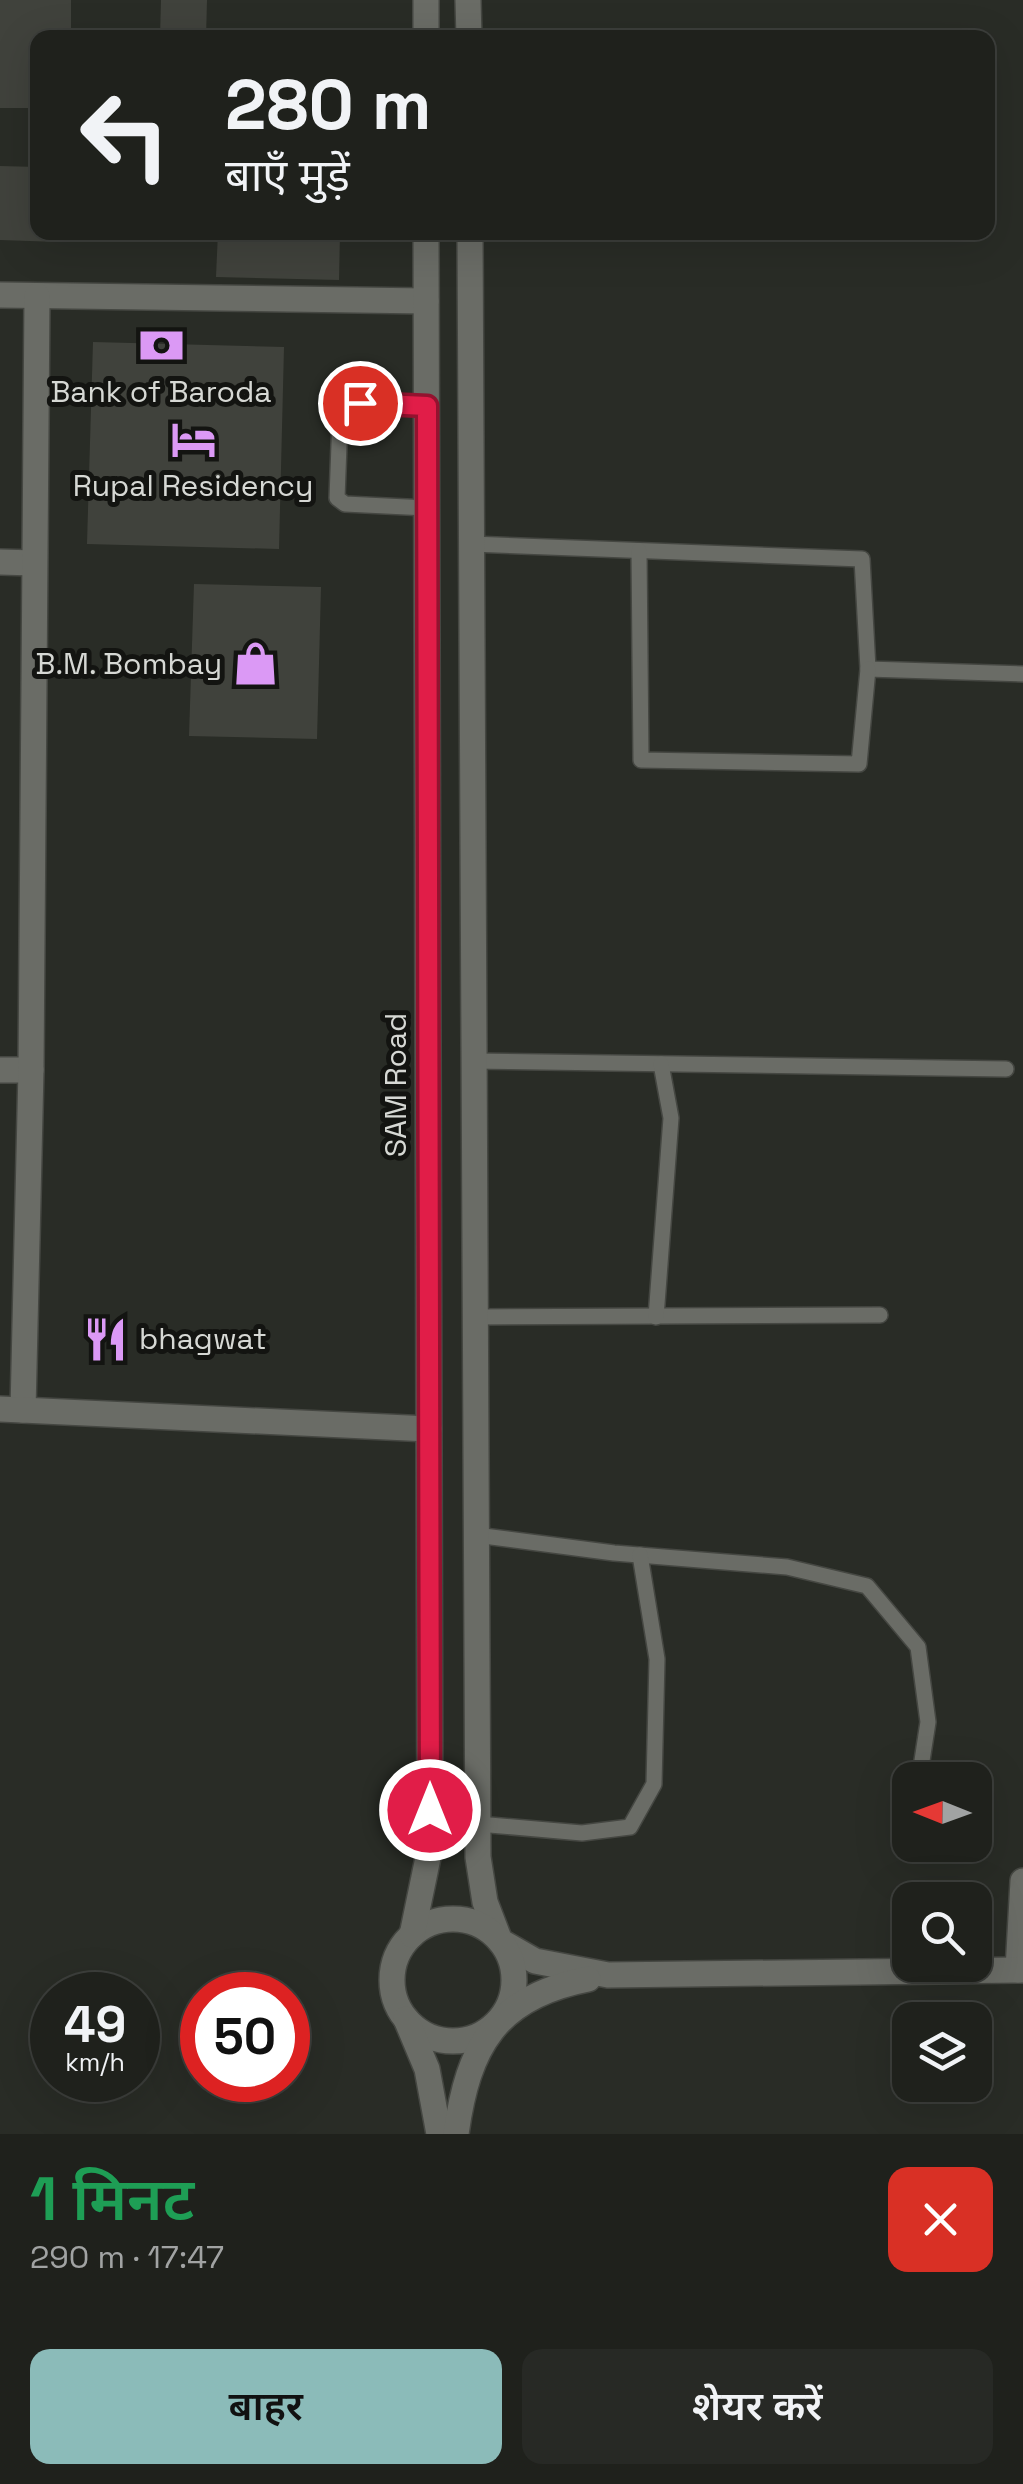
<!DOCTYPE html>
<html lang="hi">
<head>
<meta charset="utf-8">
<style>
	:root { --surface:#1f211c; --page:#272925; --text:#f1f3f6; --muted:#a1a3a3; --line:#3c3e3b; --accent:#8bbbb9 }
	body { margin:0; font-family:"Space Grotesk","Noto Sans Devanagari",sans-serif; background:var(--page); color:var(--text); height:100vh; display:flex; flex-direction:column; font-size:38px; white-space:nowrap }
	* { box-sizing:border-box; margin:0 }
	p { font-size:32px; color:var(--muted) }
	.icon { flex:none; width:55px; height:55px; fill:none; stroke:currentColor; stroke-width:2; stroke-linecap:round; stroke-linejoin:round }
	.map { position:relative; height:2134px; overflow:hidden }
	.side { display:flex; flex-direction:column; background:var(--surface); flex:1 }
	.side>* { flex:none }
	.guide { position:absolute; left:30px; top:30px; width:965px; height:210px; border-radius:20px; box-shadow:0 10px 40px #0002,0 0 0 2px var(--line); background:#1f211c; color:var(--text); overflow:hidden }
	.needle { width:65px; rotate:271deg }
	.controls { position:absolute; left:892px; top:1762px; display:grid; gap:20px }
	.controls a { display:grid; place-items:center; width:100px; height:100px; border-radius:20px; background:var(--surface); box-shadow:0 10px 40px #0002,0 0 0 2px var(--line); font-size:50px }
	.speed { position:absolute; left:30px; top:1972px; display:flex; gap:20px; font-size:50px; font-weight:700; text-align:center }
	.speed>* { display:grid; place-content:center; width:130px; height:130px; border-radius:50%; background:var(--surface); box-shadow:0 10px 40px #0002,0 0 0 2px var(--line); line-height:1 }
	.speed small { font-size:25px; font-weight:400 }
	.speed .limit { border:15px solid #d22; background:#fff; color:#111 }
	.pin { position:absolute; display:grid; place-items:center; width:85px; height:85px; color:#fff; margin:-42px; border:5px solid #fff; border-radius:50%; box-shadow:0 2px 10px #0007 }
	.me { position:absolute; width:110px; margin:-55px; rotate:0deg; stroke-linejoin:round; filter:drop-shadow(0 0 8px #0008) }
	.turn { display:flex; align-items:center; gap:35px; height:210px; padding:0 30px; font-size:45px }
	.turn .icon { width:130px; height:130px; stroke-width:2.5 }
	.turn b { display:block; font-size:70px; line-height:85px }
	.round { display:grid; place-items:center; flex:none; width:105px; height:105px; border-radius:20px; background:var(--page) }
	.summary { display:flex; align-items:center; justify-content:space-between; height:170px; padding:0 30px }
	h1 { font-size:60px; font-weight:600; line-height:75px; color:#1e9e55 }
	.button { display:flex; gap:20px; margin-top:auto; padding:20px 30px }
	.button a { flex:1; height:115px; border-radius:20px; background:var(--accent); color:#111; font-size:40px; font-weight:600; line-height:115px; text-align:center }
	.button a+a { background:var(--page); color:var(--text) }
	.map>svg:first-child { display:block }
</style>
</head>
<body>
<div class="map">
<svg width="1023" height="2134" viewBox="0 0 1023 2134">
	<rect width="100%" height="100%" fill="#292c26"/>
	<!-- building -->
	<g fill="#40423c">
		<path d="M0,0h71v38h-33v70h-38z"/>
		<path d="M161,0h46l-1,38h-46z"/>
		<path d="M0,166l38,1v65h21v10l-59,-2z"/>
		<path d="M218,232h122l-1,48 -123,-3z"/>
		<path d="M93,342l191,5 -5,202 -192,-5z"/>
		<path d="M194,584l127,3 -4,152 -128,-3z"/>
	</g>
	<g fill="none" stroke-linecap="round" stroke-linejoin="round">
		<defs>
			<g id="lane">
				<path d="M427,406h-81l-6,12 -3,80 8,6 82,4"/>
				<path d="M471,544l391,15 6,110 155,5"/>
				<path d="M639,551l2,209 218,4 9,-95"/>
				<path d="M473,1061l533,8"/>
				<path d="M475,1317l405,-2"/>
				<path d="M656,1317l15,-199 -10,-54"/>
				<path d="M476,1535l138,18 173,14 80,19 51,61 10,75 -9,58"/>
				<path d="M478,1824l104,9 48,-6 24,-43 3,-125 -17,-104"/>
			</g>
			<g id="street">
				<path d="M0,295l426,6"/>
				<path d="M0,562l34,1"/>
				<path d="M0,1070h31"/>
				<path d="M23,1410l8,-340 6,-774"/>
				<path d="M1018,1970l5,-89"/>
			</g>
			<g id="secondary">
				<path d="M426,0v38"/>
				<path d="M468,0l1,38"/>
				<path d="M470,232l8,1625 7,45 15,39 35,20 73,14 415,-5"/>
				<path d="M0,1409l429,20"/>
				<circle cx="453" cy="1980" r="61"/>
				<path d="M412,1935l18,-87 -4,-1616"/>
				<path d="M406,2019l21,50 12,65"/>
				<path d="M456,2134c12,-88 40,-137 132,-155"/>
			</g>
		</defs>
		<!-- lane casing -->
		<use href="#lane" stroke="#454742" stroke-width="18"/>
		<!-- street casing -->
		<use href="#street" stroke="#454742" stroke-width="28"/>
		<!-- secondary casing -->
		<use href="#secondary" stroke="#454742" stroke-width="28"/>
		<!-- lane -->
		<use href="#lane" stroke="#6a6c66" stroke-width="15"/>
		<!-- street -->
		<use href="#street" stroke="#6a6c66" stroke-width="25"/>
		<!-- secondary -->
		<use href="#secondary" stroke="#6a6c66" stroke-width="25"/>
	</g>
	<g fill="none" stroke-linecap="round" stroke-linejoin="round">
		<defs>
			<path id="route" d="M360,403l67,3 3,1404"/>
		</defs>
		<!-- route casing -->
		<use href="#route" stroke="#92132f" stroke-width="25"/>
		<!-- route -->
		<use href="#route" stroke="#e11d48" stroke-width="18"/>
	</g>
	<!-- icons -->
	<defs>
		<symbol id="bank-bare" viewBox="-9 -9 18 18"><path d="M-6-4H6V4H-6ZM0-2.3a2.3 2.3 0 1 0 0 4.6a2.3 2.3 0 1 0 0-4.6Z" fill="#db99f5" stroke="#131411" stroke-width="2.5" paint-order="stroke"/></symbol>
		<symbol id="hotel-bare" viewBox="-9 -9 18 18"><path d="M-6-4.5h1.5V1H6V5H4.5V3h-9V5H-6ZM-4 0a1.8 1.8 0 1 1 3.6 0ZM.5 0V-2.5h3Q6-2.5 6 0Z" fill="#db99f5" stroke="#131411" stroke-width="2.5" paint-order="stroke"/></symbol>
		<symbol id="shop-bare" viewBox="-9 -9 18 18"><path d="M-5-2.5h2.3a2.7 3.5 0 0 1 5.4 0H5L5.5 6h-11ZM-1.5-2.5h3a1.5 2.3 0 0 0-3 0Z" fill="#db99f5" stroke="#131411" stroke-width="2.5" paint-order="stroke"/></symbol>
		<symbol id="restaurant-bare" viewBox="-9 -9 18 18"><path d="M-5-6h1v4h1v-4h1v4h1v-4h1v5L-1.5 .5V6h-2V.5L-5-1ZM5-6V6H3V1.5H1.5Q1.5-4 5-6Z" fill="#db99f5" stroke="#131411" stroke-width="2.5" paint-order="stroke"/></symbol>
	</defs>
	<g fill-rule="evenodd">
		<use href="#bank-bare" x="130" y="314" width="63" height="63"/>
		<use href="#hotel-bare" x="162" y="408" width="63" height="63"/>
		<use href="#shop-bare" x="224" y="632" width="63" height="63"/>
		<use href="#restaurant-bare" x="74" y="1308" width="63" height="63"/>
	</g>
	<g text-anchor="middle" stroke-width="10" stroke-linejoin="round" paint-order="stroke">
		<!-- poi labels -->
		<g font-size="30" fill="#d6d8d4" stroke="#131411">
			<text x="161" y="402">Bank of Baroda</text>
			<text x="193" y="496">Rupal Residency</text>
			<text x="222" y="674" text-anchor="end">B.M. Bombay</text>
			<text x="139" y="1349" text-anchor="start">bhagwat</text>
		</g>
		<!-- street labels -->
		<g font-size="30" fill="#d6d8d4" stroke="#131411">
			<text transform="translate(396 1085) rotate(-90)" y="10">SAM Road</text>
		</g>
	</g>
</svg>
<div class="controls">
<a><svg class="needle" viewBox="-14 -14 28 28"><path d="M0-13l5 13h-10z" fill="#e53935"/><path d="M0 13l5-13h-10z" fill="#a1a3a3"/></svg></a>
<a><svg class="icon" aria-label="search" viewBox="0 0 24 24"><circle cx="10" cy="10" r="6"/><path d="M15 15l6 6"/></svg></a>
<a><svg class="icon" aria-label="layers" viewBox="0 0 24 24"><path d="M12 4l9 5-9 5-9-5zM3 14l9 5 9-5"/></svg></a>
</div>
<div class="speed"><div>49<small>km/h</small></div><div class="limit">50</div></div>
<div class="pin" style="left:360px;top:403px;background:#d93025"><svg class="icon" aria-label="arrive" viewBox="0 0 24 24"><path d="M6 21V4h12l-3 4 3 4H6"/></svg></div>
<svg class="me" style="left:430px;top:1810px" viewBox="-20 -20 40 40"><circle r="17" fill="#e11d48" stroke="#fff" stroke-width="3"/><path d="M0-11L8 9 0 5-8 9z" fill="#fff"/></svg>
<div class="guide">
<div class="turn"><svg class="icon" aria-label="left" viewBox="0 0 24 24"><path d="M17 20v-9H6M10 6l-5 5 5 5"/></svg><div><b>280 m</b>बाएँ मुड़ें</div></div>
</div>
</div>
<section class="side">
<div class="summary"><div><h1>1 मिनट</h1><p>290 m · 17:47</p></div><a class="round" style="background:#d93025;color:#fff"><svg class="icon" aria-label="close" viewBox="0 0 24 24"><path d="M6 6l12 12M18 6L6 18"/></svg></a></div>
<div class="button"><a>बाहर</a><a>शेयर करें</a></div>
</section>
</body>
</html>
